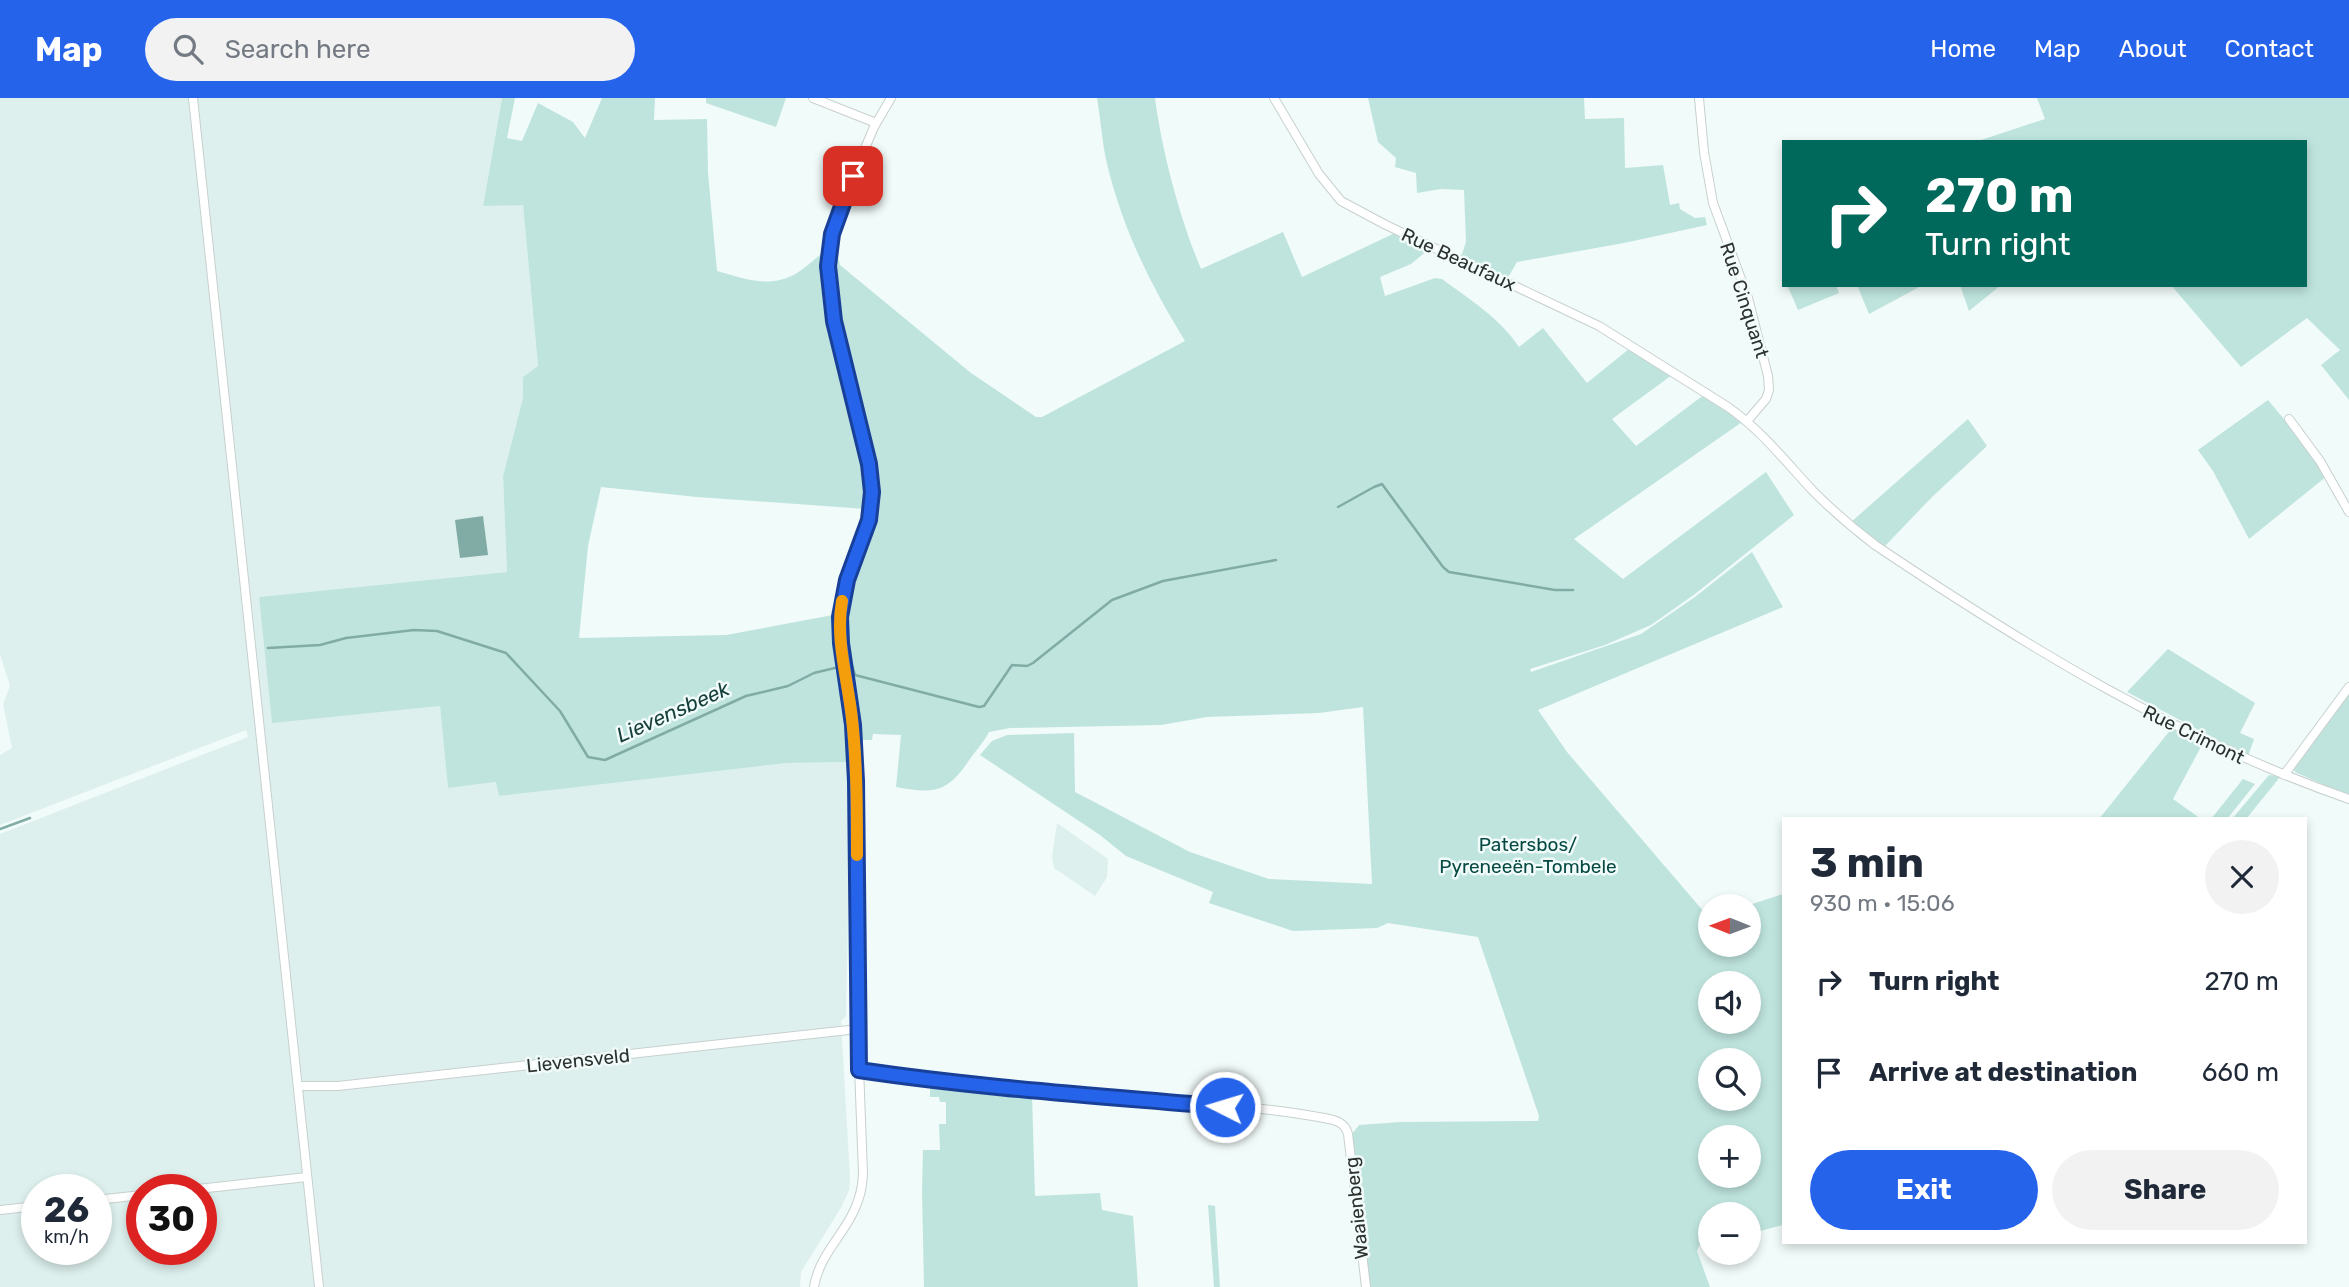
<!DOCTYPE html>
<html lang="en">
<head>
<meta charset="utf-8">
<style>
	:root { --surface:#fff; --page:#f2f2f3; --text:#1f2937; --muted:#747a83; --accent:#2563eb }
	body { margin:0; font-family:Rubik,sans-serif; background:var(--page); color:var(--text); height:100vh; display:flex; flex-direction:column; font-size:26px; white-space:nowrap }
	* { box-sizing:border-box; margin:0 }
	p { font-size:23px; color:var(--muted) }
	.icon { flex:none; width:38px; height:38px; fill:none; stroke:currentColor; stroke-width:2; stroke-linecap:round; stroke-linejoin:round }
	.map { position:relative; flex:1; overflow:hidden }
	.drawer { position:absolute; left:1782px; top:719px; width:525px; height:427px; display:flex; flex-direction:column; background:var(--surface); border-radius:0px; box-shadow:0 4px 10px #0003 }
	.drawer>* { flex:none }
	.top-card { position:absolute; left:1782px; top:42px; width:525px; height:147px; border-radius:0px; box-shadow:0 4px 10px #0003; background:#00695c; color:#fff; overflow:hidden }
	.needle { width:46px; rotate:271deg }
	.controls { position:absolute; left:1698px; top:796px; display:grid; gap:14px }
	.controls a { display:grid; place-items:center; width:63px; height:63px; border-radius:50%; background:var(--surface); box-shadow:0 4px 10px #0003; font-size:35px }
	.speed { position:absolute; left:21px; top:1076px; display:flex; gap:14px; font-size:35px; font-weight:700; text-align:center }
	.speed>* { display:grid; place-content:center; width:91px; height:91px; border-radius:50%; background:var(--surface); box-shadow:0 4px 10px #0003; line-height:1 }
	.speed small { font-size:18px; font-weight:400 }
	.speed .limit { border:10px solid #d22; background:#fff; color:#111 }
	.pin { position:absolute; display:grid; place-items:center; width:60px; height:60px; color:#fff; margin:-30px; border-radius:14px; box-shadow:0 4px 10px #0006 }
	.me { position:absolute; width:77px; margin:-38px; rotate:275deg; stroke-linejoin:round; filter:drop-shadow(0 0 5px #0008) }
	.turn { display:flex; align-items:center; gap:24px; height:147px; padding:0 28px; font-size:32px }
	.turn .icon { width:91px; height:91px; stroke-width:2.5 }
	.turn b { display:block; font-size:49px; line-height:60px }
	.round { display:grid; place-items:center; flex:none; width:74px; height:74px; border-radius:37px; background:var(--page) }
	.summary { display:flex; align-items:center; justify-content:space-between; height:119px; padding:0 28px }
	h1 { font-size:42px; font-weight:700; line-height:52px }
	.primary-button { display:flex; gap:14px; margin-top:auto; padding:14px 28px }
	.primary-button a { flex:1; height:80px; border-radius:42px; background:var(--accent); color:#fff; font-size:28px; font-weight:700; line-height:80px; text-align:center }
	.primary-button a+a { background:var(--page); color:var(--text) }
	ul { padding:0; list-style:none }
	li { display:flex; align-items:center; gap:21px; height:91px; padding:0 28px }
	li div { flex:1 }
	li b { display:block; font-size:26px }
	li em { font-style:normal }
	header { display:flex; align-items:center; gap:42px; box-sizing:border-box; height:98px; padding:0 35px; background:var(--accent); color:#fff }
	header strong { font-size:33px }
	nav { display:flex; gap:38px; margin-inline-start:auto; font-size:24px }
	.search { width:490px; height:63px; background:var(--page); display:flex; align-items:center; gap:18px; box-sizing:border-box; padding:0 24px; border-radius:38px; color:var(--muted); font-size:26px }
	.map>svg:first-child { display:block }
</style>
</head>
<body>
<header>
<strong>Map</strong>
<div class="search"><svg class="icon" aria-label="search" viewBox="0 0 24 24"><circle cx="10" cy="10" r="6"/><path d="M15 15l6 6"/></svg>Search here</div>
<nav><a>Home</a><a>Map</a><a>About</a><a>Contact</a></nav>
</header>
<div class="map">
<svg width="2349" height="1189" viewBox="0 0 2349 1189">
	<rect width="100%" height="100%" fill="#f1fbf9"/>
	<!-- built -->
	<g fill="#ddf0ed" fill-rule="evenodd">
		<path d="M0,0h502l-19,107 40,-1 15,163 -15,10v21l-20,78 4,96 -248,25 13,125 168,-16 8,82 49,-6 2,14 288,-33 64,-1 -5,254 -5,5 9,157 -1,12 -7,16 -41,66 -1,15h-800v-453l248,-97 -2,-7 -246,95v-70l12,-7 -9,-44 7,-18 -10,-32zM37,1092h59v60h-59zM142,1092h59v60h-59z"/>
		<path d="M1057,725l51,36 -1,18 -12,19 -41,-28 -2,-11z"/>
	</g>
	<!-- green -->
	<g fill="#bfe4de" fill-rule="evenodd">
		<path d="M502,0h13l-8,40 15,3 16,-38 35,19 12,16 17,-40h53l-1,22 53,-1 1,54 9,98c29,8 53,18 80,2 10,-6 18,-15 27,-21l2,56 37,150 4,20 -1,31 -169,-12 -96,-10 -13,59 -9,92 147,-3 107,-20 12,59 6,88 -64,1 -288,33 -3,-14 -48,6 -8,-82 -168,17 -13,-126 248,-25 -4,-96 20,-78v-21l15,-11 -15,-161 -40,1z"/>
		<path d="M706,0h80l-10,29 -70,-24z"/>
		<path d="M1097,0h58c7,54 25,121 46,171l82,-37 19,45 93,-44 33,17 -17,14 -31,13 5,19 50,-18 7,1c27,20 58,39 77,68l24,-19 44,55 42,-34 43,26 -60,44 24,27 69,-52 40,26 -171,119 49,40 143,-107 28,43 -99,79 -44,31 -46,20 -75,24 1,3 110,-38 54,-37 57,-45 31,55 -245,103 29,42 143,167v26h38v-39h-2l37,-12v331l-35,9v-20h-38v29l-11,3 -2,5 13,36h-341l-17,-153 7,-9 42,-3 137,-1 1,-5 -61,-179 -90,-14 -11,5 -84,3 -84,-28 4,-11 -87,-36 -26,-21 -120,-80 12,-14 15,-6 67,-2 1,59 115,60 79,27 103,5 -9,-177 -44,6 -112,4 -46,8 -151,3 -21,4c-5,10 -13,18 -19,27 -23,34 -35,35 -74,28l5,-52 -28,-1 -1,6h-12l-5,-35 -8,-33 -4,-51 2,-19 27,-79 5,-25 -2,-36 -40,-149 -4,-39 1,-16 3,-11 5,18 131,108 65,44h6l143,-76c-34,-56 -61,-109 -77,-173 -6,-23 -7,-47 -11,-70zM1710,886h38v38h-38zM1710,962h38v39h-38zM1710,1040h38v38h-38z"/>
		<path d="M1368,0h216l1,21 39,-1 1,50 38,-3 7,40 9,-2 1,6 15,9 10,-1 2,8 -83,18 -107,19 -10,17 -46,-22 5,-15 -2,-52 -23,-1 -24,4 -1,-20 -21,-6 1,-9 -18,-16z"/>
		<path d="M2037,0h312v302l-28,-35 19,-15 -33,-32 -66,49 -70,-82h134v-143h-330l70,-23z"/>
		<path d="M1791,187h45l3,8 -41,17 -10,-23z"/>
		<path d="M1857,187h66l-54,29z"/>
		<path d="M1960,187h41l-32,26z"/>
		<path d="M2268,302l35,42 24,34 -78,63 -36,-68 -15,-21z"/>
		<path d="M1968,321l19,27 -55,51 -47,49 -35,-23z"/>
		<path d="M2168,551l87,54 -15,30 14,6 -6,17 -121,-64z"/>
		<path d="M2349,595v103l-54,-24 -2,-6z"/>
		<path d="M2172,630l31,15 -30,56 28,20h-102z"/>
		<path d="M2269,677l11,2 -34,42h-14z"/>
		<path d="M2243,681l12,5 -28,35h-16z"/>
		<path d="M930,985l102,12 3,101 65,-3 2,17 31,6 5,71h-214l-2,-96 1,-41h17l-1,-26h7v-22h-6l-1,-5h-9z"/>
		<path d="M1208,1107l7,1 5,81h-6z"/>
	</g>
	<!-- water -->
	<path fill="#81aca6" d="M483,418l5,39 -28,3 -5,-38z"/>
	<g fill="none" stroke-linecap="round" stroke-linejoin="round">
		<!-- stream -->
		<g stroke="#81aca6" stroke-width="2.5">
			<path d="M1338,409l36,-20 8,-3 61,83 6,5 106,18h18"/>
			<path d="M268,550l52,-3 26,-7 68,-8 23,1 69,22 54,58 28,46 17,3 141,-64 42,-10 26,-13 25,-6 2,-10"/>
			<path d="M846,559l4,2 5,16 124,32 5,-1 28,-41 15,1 6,-3 79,-63 51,-19 113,-21"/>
			<path d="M0,731l30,-11"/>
		</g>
		<defs>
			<g id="minor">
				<path d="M193,0l126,1189"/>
				<path d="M813,0l63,25"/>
				<path d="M1274,0l45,76 22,27 45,24 213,101 129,81c33,23 58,55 85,84 20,20 41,38 62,54 149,100 304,195 474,254"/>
				<path d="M1699,0l5,54 9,51 35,95 20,78 1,14 -3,9 -18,21"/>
				<path d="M2289,321l31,42 29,51"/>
				<path d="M2284,677l65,-88"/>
				<path d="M859,972c59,9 119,18 179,23 95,7 192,8 286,25 11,2 21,4 24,16l18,153"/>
				<path d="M299,988h39l520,-57"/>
				<path d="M189,1092l118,-13"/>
				<path d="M96,1102l46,-5"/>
				<path d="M0,1112l37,-4"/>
				<path d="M814,1189c7,-43 47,-61 49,-113l-5,-134 -2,-259 -5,-78 -11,-74 4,-35 25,-74 3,-28 -3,-28 -36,-142 -5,-56 3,-27 12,-39 31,-73 17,-29"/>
			</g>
		</defs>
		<!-- minor casing -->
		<use href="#minor" stroke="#c7d0cf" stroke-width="10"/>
		<!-- minor -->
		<use href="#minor" stroke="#fff" stroke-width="8"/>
	</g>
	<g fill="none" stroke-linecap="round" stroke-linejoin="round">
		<defs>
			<path id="route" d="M853,78l-21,58 -4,32 6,55 35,143 3,28 -3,28 -22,60 -7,37 1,26 12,82 3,56 3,289c121,18 243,26 366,37"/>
		</defs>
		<!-- route casing -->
		<use href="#route" stroke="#184099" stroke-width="18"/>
		<!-- route -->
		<use href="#route" stroke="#2563eb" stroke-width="12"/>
		<!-- slow -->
		<path stroke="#f59e0b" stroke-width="12" d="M842,503c-7,39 6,79 10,118 5,45 5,91 5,136"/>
	</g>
	<g text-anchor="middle" stroke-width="5" stroke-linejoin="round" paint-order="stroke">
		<!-- street labels -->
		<g font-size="19" fill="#2c302f" stroke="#f1fbf9">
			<text transform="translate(1459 161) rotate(25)" y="7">Rue Beaufaux</text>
			<text transform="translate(1745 202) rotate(72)" y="7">Rue Cinquant</text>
			<text transform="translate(2194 636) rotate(26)" y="7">Rue Crimont</text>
			<text transform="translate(578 962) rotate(-6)" y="7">Lievensveld</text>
			<text transform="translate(1356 1110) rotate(-96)" y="7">Waaienberg</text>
		</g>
		<!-- park labels -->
		<g font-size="19" fill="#064943" stroke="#f1fbf9">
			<text x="1528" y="753">Patersbos/<tspan x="1528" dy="22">Pyreneeën-Tombele</tspan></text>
		</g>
		<!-- water labels -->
		<g font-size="21" font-style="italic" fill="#153e3a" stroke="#f1fbf9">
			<text transform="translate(673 614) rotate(-24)" y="7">Lievensbeek</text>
		</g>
	</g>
</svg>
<div class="controls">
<a><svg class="needle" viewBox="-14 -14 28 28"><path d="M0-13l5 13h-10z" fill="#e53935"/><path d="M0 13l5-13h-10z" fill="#747a83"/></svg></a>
<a><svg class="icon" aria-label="sound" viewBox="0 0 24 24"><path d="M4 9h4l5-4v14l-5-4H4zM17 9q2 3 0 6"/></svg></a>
<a><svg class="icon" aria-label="search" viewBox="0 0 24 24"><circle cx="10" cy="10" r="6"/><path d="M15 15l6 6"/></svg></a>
<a>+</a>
<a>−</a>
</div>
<div class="speed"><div>26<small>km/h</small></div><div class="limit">30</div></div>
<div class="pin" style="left:853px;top:78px;background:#d93025"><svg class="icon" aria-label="arrive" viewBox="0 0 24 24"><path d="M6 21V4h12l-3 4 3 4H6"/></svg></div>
<svg class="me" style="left:1225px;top:1009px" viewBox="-20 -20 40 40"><circle r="17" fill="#2563eb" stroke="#fff" stroke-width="3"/><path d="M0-11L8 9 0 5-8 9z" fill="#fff"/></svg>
<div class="top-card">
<div class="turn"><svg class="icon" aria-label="right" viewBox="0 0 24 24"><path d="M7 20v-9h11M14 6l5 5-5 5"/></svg><div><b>270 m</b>Turn right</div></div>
</div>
<section class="drawer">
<div class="summary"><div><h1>3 min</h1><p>930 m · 15:06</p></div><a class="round"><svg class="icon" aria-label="close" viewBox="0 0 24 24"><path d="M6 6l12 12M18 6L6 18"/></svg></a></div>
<ul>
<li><svg class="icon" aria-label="right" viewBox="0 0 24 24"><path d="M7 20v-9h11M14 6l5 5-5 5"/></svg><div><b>Turn right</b></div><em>270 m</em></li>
<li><svg class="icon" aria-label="arrive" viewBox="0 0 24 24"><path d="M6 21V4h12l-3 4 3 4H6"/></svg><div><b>Arrive at destination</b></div><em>660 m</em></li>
</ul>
<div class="primary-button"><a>Exit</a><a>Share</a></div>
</section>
</div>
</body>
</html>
